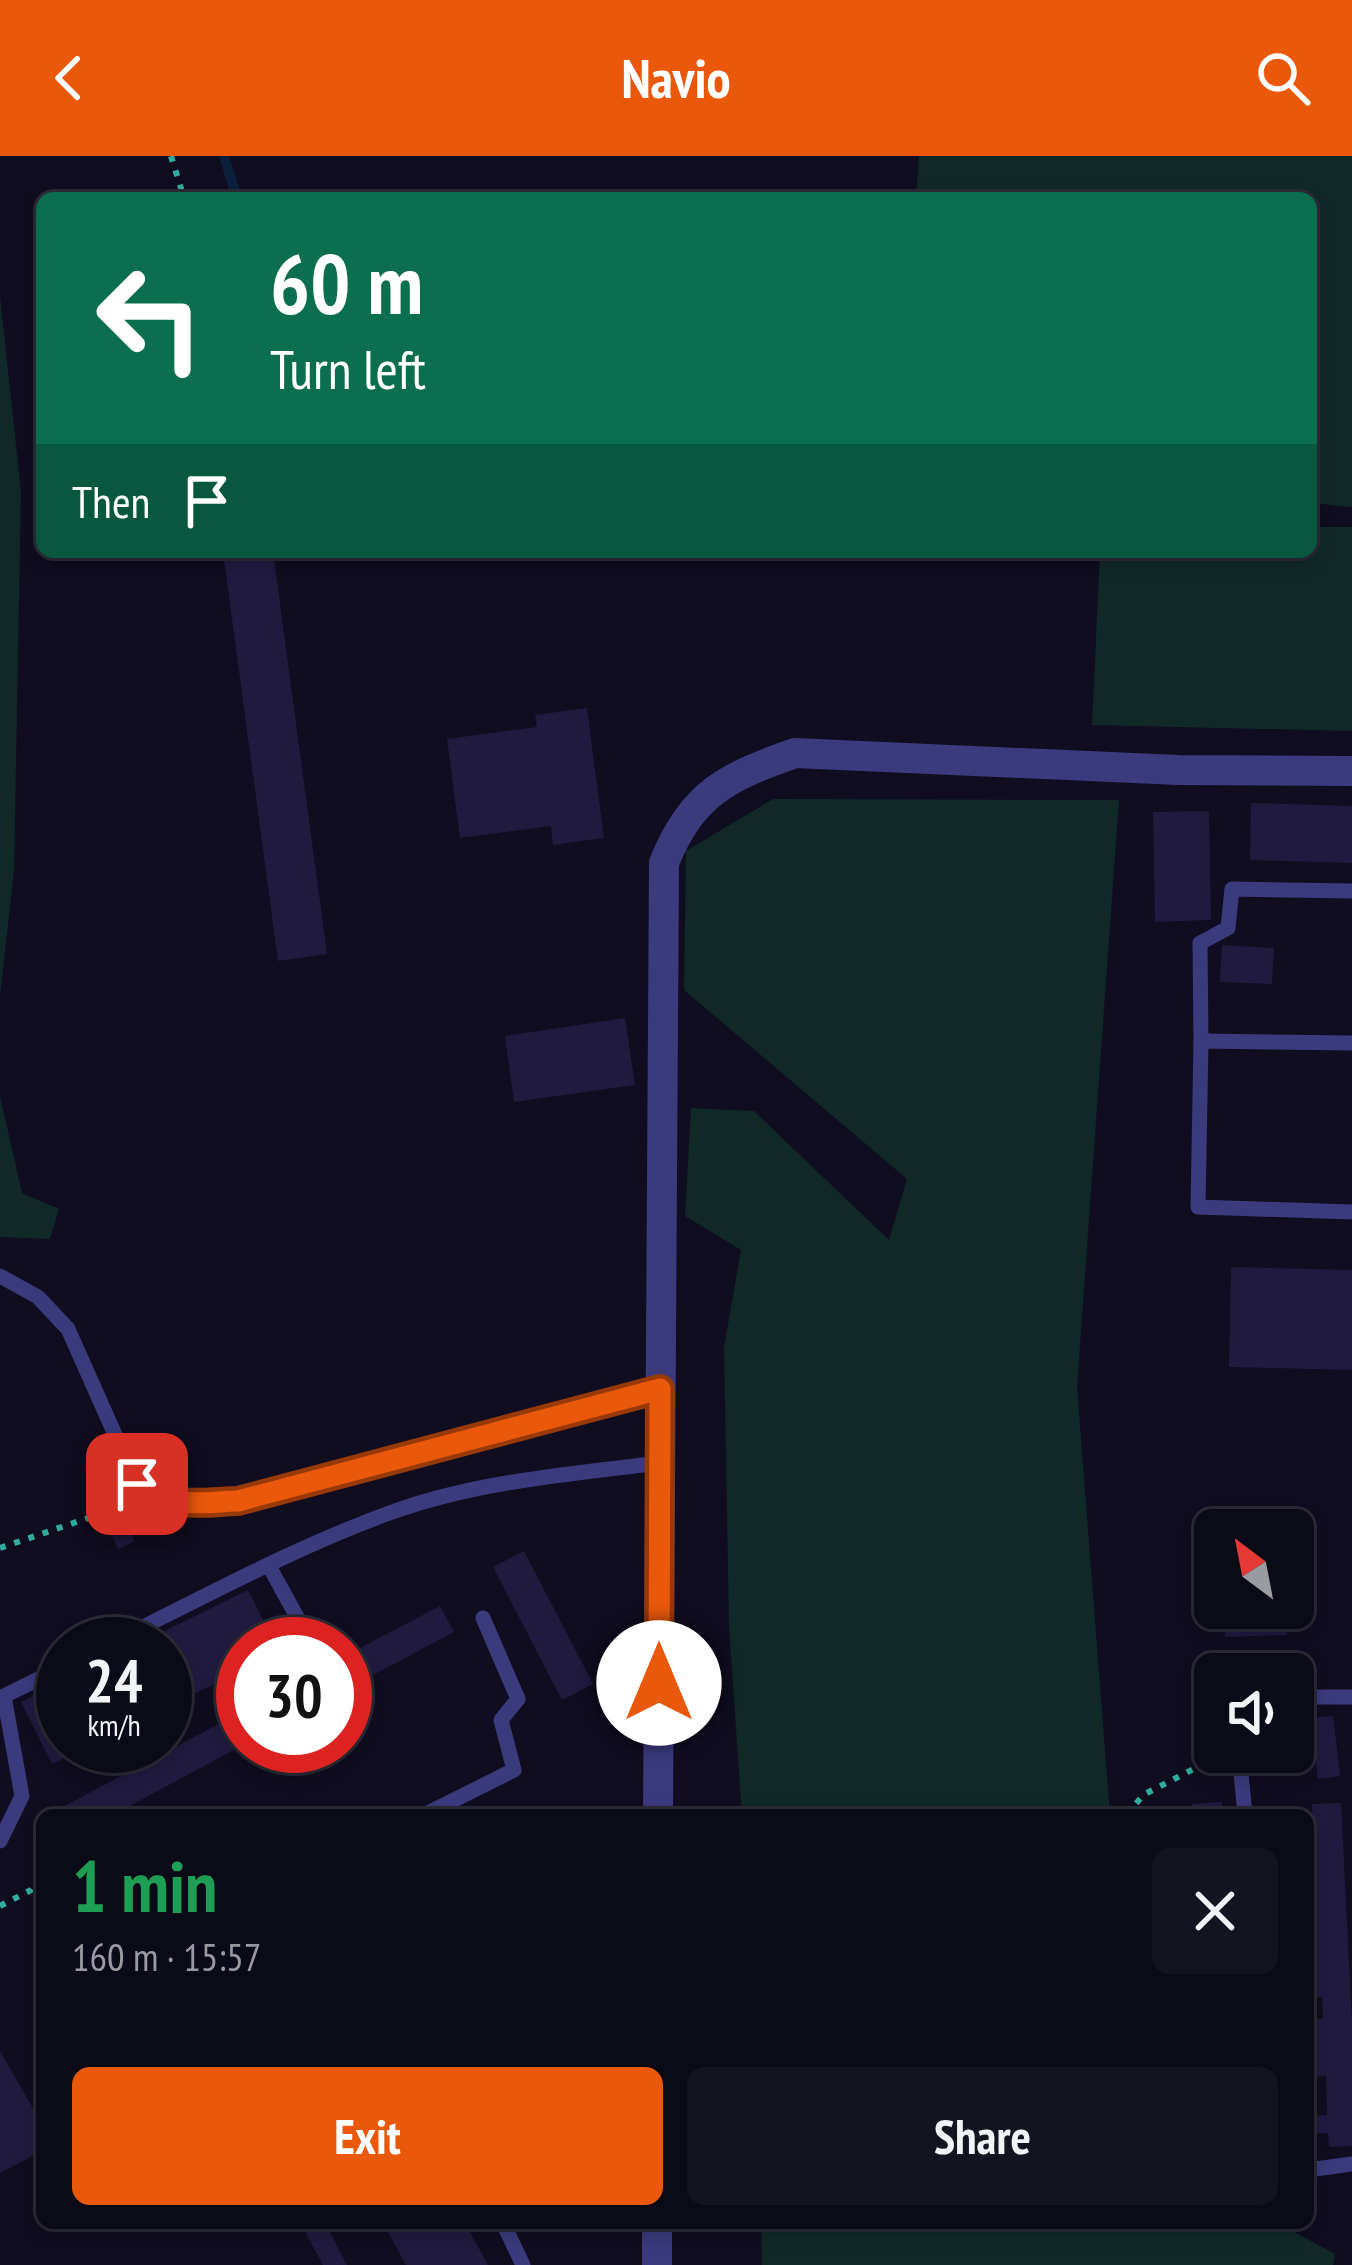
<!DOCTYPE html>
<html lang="en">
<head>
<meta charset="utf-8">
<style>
	:root { --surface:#0b0a17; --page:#141320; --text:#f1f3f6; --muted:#9a9aa1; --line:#2b2b36; --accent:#ea580c }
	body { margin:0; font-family:"PT Sans Narrow",sans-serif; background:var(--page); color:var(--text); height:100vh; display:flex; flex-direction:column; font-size:45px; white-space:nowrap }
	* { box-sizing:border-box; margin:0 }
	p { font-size:39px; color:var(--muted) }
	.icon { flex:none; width:66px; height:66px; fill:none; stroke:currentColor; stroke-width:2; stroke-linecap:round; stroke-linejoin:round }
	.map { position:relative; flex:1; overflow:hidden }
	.panel { position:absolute; left:36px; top:1653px; width:1278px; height:420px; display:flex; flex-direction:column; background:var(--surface); border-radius:18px; box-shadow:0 6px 18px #0003,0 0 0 3px var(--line) }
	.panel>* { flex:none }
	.hud { position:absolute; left:36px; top:36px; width:1281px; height:366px; border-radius:18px; box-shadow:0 6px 18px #0003,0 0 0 3px var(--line); background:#0b6e4f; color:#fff; overflow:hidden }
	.needle { width:78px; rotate:328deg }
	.buttons { position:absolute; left:1194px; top:1353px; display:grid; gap:24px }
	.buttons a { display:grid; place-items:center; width:120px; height:120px; border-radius:18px; background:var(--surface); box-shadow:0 6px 18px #0003,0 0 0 3px var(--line); font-size:60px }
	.speed { position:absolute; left:36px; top:1461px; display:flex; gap:24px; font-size:60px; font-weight:700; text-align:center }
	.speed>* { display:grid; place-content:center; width:156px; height:156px; border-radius:50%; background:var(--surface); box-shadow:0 6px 18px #0003,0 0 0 3px var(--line); line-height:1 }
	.speed small { font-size:30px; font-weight:400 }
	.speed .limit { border:18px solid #d22; background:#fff; color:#111 }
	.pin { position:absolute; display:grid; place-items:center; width:102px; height:102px; color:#fff; margin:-51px; border-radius:24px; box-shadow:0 6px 18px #0006 }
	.me { position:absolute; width:132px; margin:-66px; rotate:0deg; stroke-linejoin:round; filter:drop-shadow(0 0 9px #0008) }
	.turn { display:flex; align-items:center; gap:42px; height:252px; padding:0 36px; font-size:54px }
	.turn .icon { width:156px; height:156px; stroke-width:2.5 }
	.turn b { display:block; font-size:84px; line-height:102px }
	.then { display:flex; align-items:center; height:114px; padding:0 36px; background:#0003; gap:24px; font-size:45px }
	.round { display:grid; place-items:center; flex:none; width:126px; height:126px; border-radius:18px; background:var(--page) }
	.overview { display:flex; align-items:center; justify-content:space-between; height:204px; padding:0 36px }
	h1 { font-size:72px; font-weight:700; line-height:90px; color:#1e9e55 }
	.action { display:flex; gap:24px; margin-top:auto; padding:24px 36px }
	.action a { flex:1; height:138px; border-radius:18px; background:var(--accent); color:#fff; font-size:48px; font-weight:700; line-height:138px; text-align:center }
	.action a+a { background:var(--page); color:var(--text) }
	header { display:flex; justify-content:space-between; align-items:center; height:156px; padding:0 36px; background:var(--accent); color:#fff; font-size:54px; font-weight:700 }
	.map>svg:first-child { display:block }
</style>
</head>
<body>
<header><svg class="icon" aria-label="back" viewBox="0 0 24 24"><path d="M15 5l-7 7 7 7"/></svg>Navio<svg class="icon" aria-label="search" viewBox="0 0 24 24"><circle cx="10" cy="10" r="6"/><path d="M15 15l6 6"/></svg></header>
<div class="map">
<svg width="1352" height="2109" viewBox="0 0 1352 2109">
	<rect width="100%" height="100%" fill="#0f0d1f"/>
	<!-- green -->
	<g fill="#102927">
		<path d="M919,0h433v351l-41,-4v-305h-395z"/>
		<path d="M0,140l21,196 -7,379 -14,125z"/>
		<path d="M1311,371h41v204l-260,-6 8,-173h211z"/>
		<path d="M773,643l346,1 -42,587 33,428h-368l-13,-189 -5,-279 17,-97 -56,-34 6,-108 63,3 135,129 18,-61 -223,-189 2,-139z"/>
		<path d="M0,940l22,97 37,16 -9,30 -50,-2z"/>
		<path d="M761,2067h516l58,31 -2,11h-571z"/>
	</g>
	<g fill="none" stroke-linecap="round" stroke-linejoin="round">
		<!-- stream -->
		<path stroke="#0b1e3b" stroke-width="10" d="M224,0l13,42"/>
	</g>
	<!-- building -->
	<g fill="#201a3f">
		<path d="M223,396h50l54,402 -49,7z"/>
		<path d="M587,552l17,130 -51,7 -2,-19 -91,12 -13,-99 90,-12 -2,-12z"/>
		<path d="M1251,647l101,3v57l-102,-3z"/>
		<path d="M1209,655l2,109 -56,2 -2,-110z"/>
		<path d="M1222,789l52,3 -2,36 -52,-2z"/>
		<path d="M625,862l10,67 -121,17 -9,-66z"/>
		<path d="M1231,1111l121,3v100l-123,-3z"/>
		<path d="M116,1346l19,39 -17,8 -19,-39z"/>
		<path d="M524,1395l69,133 -31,16 -69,-133z"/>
		<path d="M248,1434l27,54h-32v26l-78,38v-64h-27z"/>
		<path d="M440,1450l14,26 -109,58v-34z"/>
		<path d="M1224,1452h62l1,27 -62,2z"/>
		<path d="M63,1525v65h26l-37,18 -31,-62z"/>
		<path d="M243,1555v34l-130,70h-51l-3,-6z"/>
		<path d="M1333,1560l7,60 -22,3 -8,-61z"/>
		<path d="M1222,1646l1,13h-30l-1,-11z"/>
		<path d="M1341,1647l11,220v123l-23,1 -1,-14 -20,1v-18l19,-1 -1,-39 -18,1v-58h15l-1,-22h-14v-109l8,-1 -1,-23h-7v-41h5l-1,-19z"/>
		<path d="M0,1895l42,73v27l-42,22z"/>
		<path d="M307,2067h18l22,42h-24l-21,-39z"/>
		<path d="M383,2067h82l23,42h-82z"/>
	</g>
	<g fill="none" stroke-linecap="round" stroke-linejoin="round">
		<!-- path -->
		<g stroke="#31ada0" stroke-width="6" stroke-dasharray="6 9" stroke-linecap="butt">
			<path d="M171,0l13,42"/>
			<path d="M0,1392l97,-33 -2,-6 21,-13"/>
			<path d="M1127,1659l16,-20 74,-38"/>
			<path d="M0,1750l31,-16 11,-15"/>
		</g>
		<!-- lane -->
		<g stroke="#3a3a7d" stroke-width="15">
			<path d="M1201,885l-1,-98 28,-15 4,-39 120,2"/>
			<path d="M1352,887l-151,-2 -3,166 154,5"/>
			<path d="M0,1120l38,21 30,32 69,155c28,27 66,18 102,17l421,-112"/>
			<path d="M269,1410l39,71"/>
			<path d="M109,1488c93,-46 188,-98 286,-133 85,-30 176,-37 264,-48"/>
			<path d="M1293,1541h59"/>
			<path d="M1239,1596l6,63"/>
			<path d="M424,1659l90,-45 -13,-50 17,-21 -35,-81"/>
			<path d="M0,1685l22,-45 -18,-100 59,-29"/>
			<path d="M1308,2014l44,-6"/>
			<path d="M503,2067l20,42"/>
		</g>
		<!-- street -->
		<g stroke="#3a3a7d" stroke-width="30">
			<path d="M658,1659l6,-952c28,-70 63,-86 131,-110l383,17 174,1"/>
			<path d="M657,2109v-42"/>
		</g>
	</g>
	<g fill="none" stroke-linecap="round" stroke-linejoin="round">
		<defs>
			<path id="route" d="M137,1328c28,26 66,18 101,17l422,-112 -1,294"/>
		</defs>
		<!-- route casing -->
		<use href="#route" stroke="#983908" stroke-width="30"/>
		<!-- route -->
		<use href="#route" stroke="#ea580c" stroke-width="21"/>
	</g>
</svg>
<div class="buttons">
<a><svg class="needle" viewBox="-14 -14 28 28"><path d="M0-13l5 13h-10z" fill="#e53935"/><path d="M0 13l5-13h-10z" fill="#9a9aa1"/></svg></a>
<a><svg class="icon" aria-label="sound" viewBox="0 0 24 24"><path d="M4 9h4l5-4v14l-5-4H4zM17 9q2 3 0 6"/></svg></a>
</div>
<div class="speed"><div>24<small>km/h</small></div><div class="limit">30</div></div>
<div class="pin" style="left:137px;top:1328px;background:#d93025"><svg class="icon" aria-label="arrive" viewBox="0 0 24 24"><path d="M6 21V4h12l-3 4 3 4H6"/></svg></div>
<svg class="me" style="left:659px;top:1527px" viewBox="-20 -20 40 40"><circle r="19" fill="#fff"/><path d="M0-13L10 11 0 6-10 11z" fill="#ea580c"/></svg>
<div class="hud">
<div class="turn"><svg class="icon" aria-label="left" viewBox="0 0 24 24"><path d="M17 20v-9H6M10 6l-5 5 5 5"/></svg><div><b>60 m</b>Turn left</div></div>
<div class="then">Then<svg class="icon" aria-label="arrive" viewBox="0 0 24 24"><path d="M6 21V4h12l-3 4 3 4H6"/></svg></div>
</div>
<section class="panel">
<div class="overview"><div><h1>1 min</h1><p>160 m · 15:57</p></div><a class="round"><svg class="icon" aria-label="close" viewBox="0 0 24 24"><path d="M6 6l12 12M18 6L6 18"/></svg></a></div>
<div class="action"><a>Exit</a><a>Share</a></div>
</section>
</div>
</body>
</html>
